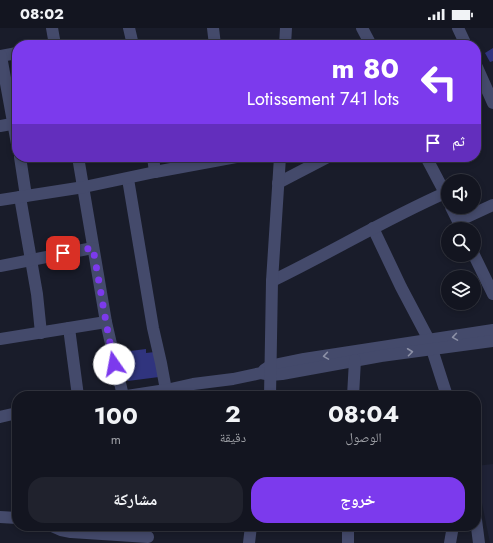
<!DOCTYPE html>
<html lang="ar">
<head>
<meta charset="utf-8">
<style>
	:root { --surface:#131520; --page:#20222d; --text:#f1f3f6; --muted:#9d9fa5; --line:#32343e; --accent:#7c3aed }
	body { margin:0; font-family:Jost,"Noto Naskh Arabic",sans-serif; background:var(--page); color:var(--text); direction:rtl; height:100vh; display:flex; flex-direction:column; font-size:15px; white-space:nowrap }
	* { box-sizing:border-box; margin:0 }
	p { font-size:13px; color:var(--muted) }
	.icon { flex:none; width:22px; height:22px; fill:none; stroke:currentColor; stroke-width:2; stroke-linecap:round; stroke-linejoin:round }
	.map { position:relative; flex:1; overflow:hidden; direction:ltr }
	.drawer { position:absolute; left:12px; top:363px; width:469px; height:140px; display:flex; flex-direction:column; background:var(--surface); border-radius:16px; box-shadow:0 2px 6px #0003,0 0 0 1px var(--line); direction:rtl }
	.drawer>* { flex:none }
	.top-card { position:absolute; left:12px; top:12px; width:469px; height:122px; border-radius:16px; box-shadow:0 2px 6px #0003,0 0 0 1px var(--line); direction:rtl; background:#7c3aed; color:#fff; overflow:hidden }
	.controls { position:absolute; left:441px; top:146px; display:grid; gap:8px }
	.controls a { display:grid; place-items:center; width:40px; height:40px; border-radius:50%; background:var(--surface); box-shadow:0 2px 6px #0003,0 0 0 1px var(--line); font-size:20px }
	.pin { position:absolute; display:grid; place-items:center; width:34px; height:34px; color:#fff; margin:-17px; border-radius:8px; box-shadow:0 2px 6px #0006 }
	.me { position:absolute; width:44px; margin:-22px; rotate:348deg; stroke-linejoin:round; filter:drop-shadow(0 0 3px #0008) }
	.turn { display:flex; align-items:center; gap:14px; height:84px; padding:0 16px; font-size:18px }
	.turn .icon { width:52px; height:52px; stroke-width:2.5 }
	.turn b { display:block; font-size:28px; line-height:34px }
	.then { display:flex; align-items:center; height:38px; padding:0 16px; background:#0003; gap:8px; font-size:15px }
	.eta { display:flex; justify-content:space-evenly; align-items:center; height:68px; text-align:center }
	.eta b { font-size:24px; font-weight:700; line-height:28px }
	.cta { display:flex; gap:8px; margin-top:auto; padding:8px 16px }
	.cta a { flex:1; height:46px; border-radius:16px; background:var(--accent); color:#fff; font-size:16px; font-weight:700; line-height:46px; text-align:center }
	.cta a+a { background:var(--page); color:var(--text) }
	.status { display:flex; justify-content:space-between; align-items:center; height:28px; padding:0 20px; background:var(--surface); direction:ltr }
	.status svg { height:11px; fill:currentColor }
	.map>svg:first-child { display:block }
</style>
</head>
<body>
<div class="status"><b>08:02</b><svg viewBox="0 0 49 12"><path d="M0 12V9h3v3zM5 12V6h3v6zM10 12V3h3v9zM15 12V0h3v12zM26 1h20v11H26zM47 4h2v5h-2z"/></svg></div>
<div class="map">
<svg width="493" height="515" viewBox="0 0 493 515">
	<rect width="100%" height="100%" fill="#191c2a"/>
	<!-- built -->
	<path fill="#1f2236" d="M493,436v79h-3l-14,-70v-7z"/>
	<!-- building -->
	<g fill="#30347e">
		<path d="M493,20v13l-3,1 -5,-9z"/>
		<path d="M146,321v4l9,-1 4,25 -31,4 -4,-25 7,-1 -1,-4z"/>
	</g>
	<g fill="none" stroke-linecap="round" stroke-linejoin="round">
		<!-- minor -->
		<g stroke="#444a6b" stroke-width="12">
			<path d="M52,0l3,17"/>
			<path d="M129,0l4,17"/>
			<path d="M213,0l2,17"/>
			<path d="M362,0l9,17"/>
			<path d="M458,0l8,17"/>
			<path d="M285,17l1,-17"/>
			<path d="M0,28l17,-3"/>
			<path d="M1,28l16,88"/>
			<path d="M476,37l17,38"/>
			<path d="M0,98l17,-3"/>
			<path d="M20,129l6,39"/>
			<path d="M78,129l28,165 17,74"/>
			<path d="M153,129l2,15"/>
			<path d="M426,129l19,36"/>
			<path d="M128,151l25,149 8,35 5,27"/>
			<path d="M278,155l50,-26"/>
			<path d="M20,169l17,97 4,39"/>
			<path d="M0,172l84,-13 71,-15 81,-15"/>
			<path d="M451,179l11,22"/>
			<path d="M458,193l35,-16"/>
			<path d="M373,200l28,59 28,53 18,56"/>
			<path d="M474,227l19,39"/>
			<path d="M0,238l93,-18"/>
			<path d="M272,253c58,-28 114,-62 173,-88l3,7"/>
			<path d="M69,300l9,68"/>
			<path d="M0,311l106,-17"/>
			<path d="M264,342l6,-4 34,-7 189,-29"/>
			<path d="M127,368l39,-6 27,-6 40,-5 28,-6 10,2 11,-1 99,-18 112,-15"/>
			<path d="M270,368l2,-115 8,-124"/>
			<path d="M353,368l2,-36"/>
			<path d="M0,389l17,-4"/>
			<path d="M0,489l17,1"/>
			<path d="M476,492l3,23"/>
			<path d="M52,498l9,4 10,2 77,5"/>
			<path d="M249,515l2,-17"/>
			<path d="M348,515v-17"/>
			<path d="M450,515l3,-17"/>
		</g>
	</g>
	<!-- one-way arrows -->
	<defs><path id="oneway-chevron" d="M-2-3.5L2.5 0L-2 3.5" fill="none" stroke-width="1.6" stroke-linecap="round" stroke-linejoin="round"/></defs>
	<g stroke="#8c90a6">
		<use href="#oneway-chevron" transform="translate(455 309) rotate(171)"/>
		<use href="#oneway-chevron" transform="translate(410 324) rotate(-7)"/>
		<use href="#oneway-chevron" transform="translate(326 328) rotate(171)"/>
	</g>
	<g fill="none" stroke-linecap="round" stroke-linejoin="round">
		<!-- route -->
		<path stroke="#7c3aed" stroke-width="7" stroke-dasharray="0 12.6" d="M63,225l30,-5 13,74 8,42"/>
	</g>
</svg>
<div class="controls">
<a><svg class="icon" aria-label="sound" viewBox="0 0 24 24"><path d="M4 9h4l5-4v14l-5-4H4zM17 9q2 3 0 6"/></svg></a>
<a><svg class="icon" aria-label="search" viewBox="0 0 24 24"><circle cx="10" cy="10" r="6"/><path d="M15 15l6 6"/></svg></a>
<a><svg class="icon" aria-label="layers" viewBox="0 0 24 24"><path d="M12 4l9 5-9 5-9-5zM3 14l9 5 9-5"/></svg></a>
</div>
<div class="pin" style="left:63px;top:225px;background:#d93025"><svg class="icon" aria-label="arrive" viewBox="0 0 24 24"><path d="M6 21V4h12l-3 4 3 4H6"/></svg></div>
<svg class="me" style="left:114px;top:336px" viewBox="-20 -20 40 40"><circle r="19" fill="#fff"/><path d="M0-13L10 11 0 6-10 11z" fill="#7c3aed"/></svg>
<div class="top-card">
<div class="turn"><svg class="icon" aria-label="left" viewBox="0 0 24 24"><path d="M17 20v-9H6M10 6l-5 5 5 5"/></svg><div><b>80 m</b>Lotissement 741 lots</div></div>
<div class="then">ثم<svg class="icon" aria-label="arrive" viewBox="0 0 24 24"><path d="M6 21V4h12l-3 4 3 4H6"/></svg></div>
</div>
<section class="drawer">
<div class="eta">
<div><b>08:04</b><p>الوصول</p></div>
<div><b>2</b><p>دقيقة</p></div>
<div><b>100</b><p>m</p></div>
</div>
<div class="cta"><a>خروج</a><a>مشاركة</a></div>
</section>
</div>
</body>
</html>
